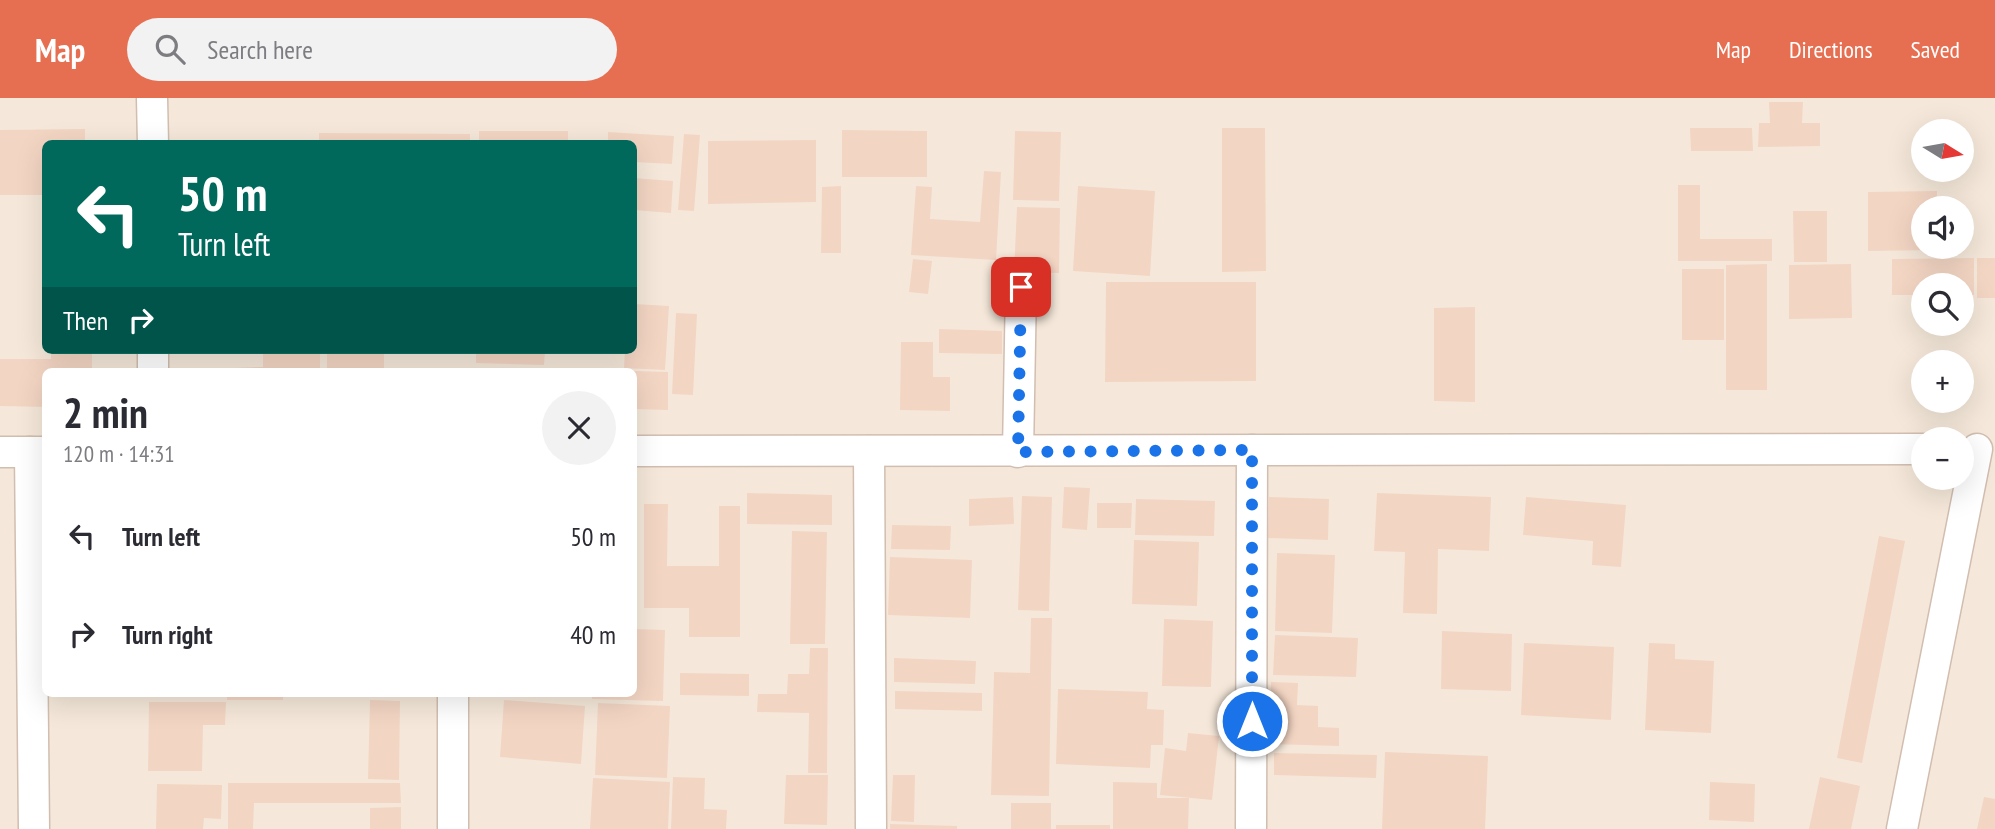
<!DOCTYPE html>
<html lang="en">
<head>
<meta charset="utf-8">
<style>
	:root { --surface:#fff; --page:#f2f2f3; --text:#2b2b33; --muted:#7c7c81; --accent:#e76f51 }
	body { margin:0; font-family:"PT Sans Narrow",sans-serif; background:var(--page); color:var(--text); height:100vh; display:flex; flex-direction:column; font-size:26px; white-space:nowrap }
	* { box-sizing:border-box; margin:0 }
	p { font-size:23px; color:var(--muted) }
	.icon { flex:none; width:38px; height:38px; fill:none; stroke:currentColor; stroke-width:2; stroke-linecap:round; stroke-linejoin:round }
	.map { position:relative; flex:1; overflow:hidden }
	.side { position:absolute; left:42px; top:270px; width:595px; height:329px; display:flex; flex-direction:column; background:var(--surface); border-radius:10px; box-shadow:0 7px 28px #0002 }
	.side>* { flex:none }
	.top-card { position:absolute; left:42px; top:42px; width:595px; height:214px; border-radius:10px; box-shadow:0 7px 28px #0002; background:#00695c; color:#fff; overflow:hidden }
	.needle { width:46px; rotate:101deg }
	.controls { position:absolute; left:1911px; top:21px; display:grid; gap:14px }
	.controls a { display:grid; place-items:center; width:63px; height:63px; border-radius:50%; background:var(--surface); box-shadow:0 7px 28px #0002; font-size:35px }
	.pin { position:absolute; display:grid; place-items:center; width:60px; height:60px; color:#fff; margin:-30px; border-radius:14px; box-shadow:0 4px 10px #0006 }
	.me { position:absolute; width:77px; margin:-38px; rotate:0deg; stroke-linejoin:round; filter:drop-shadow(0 0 5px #0008) }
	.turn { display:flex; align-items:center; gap:24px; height:147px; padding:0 21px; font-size:32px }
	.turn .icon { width:91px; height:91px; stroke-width:2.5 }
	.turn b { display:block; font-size:49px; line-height:60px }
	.then { display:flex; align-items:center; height:66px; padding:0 21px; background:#0003; gap:14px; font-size:26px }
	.round { display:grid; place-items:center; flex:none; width:74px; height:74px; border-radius:37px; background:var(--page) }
	.overview { display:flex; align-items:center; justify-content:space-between; height:119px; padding:0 21px }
	h1 { font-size:42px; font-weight:700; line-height:52px }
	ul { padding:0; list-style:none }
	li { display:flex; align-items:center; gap:21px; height:98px; padding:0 21px }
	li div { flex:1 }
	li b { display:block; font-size:26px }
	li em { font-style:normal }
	header { display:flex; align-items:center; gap:42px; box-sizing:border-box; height:98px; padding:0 35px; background:var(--accent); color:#fff }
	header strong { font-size:33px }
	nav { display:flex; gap:38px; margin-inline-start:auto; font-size:24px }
	.search { width:490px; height:63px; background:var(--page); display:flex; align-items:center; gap:18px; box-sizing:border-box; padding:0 24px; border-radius:38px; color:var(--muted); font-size:26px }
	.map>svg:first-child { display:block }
</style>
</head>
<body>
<header>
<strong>Map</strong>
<div class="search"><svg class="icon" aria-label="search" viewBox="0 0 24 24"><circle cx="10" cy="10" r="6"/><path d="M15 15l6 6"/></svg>Search here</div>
<nav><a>Map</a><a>Directions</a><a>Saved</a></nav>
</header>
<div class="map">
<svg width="1995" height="731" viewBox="0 0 1995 731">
	<rect width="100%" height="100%" fill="#fdf6ec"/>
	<!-- residential -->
	<path fill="#f5e8da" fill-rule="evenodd" d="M0,0h1995v731h-1995zM1923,33h39v39h-39zM46,46h588v206h-588zM1923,110h39v39h-39zM1923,187h39v39h-39zM1923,264h39v39h-39zM46,273h588v322h-588zM1923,341h39v39h-39z"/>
	<!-- building -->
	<g fill="#f3d5c3">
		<path d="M1769,4h34l-1,21h18v23l-62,1 1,-24h11z"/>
		<path d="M1222,30h43l1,143 -44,1z"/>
		<path d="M1690,30h62l1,23h-62z"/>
		<path d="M85,31v15h-39v51h-46v-65z"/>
		<path d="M842,32l85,1v46h-85z"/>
		<rect x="479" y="33" width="89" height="13"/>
		<path d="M1015,33l46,1 -2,69 -46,-1z"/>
		<path d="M608,34l66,4 -2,28 -38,-2v-18h-26z"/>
		<path d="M319,35l151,1v10h-151z"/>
		<path d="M684,36l16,1 -6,76 -16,-1z"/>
		<path d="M816,42v62l-108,2v-63z"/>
		<path d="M984,73l17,1 -5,88 -85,-5 5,-69 16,1 -2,32 50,3z"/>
		<path d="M634,80l39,3 -2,32 -37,-3z"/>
		<path d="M1678,87h22v54h72v22h-94z"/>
		<path d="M841,88v67h-20l1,-66z"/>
		<path d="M1078,88l77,5 -5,85 -77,-5z"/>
		<path d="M1937,93v17h-14v39h14v3l-69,1v-59z"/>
		<path d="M1017,109l43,1 -1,65 -45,-1z"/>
		<path d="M1793,113h34v51h-33z"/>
		<path d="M1974,160v37h-12v-10h-39v10h-31v-36z"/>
		<rect x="1977" y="160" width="18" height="40"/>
		<path d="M913,161l19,2 -4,33 -19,-2z"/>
		<path d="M1767,166v126h-41v-125z"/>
		<path d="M1851,166l1,54 -63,1v-54z"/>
		<rect x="1682" y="171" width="42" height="71"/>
		<path d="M1106,184h150v99l-151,1z"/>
		<path d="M634,206l35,2 -4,64 -41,-2 1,-18h9z"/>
		<path d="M1475,209v95l-41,-1v-93z"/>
		<path d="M676,215l21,1 -4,81 -21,-1z"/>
		<path d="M939,231l63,2v23l-63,-1z"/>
		<path d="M901,244h32v35h17v34l-50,-1z"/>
		<path d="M51,252h41v21h-46v36l-46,-1v-47h51z"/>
		<path d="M263,252h57v21h-113v-2l56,-2z"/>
		<path d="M476,252h69l-1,15 -68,-2z"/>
		<path d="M327,254l57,1v18h-57z"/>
		<path d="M634,273l34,1v38l-34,-1z"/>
		<path d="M1064,389l26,1 -3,42 -25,-2z"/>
		<path d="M747,395l85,2v30l-85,-1z"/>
		<path d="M1377,395l114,4 -2,54 -51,-2 -1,65 -34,-1 2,-61 -31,-1z"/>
		<path d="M1022,398l30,1 -3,114 -31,-1z"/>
		<path d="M1013,399l1,27 -45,2v-27z"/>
		<path d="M1269,399l60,2 -1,41 -60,-2z"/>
		<path d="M1526,399l100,8 -5,62 -29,-2 1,-24 -70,-6z"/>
		<path d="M1136,401l79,2 -1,35 -79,-1z"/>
		<path d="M1097,405h35l-1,25h-34z"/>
		<path d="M644,406h24l-1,62h52v-60h21v131h-51v-29h-45z"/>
		<path d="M892,427l59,1 -1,24 -59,-1z"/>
		<path d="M792,433l35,1 -2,112h-35z"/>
		<path d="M1879,438l26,5 -43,222 -25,-5z"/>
		<path d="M1134,442l65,2 -2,64 -65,-2z"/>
		<path d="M1277,455l58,2 -3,78 -57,-2z"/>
		<path d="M890,459l82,3 -2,58 -82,-3z"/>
		<path d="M1031,520h21l-3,178 -58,-1 3,-123 36,1z"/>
		<path d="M1164,521l49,2 -2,66 -49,-1z"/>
		<path d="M634,531l31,1 -2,71 -71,-2v-6h42z"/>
		<path d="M1442,533l70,3 -1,57 -70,-2z"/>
		<path d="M1275,537l83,3 -2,39 -83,-2z"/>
		<path d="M1524,545l90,4 -3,73 -90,-5z"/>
		<path d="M1649,545l26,1v15l39,2 -3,72 -66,-3z"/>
		<path d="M810,550h18l-1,125h-19l1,-60 -52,-1 1,-18h29l1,-20h21z"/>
		<path d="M894,560l82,3 -1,23 -81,-2z"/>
		<path d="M680,575l69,1v22l-69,-1z"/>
		<path d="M1271,584l27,1 -1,22 21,1v21l21,1v18l-70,-2z"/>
		<path d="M1058,591l90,3 -1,17 17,1 -1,35h-12l-1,23 -94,-4z"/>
		<path d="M895,593l87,2v18l-87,-2z"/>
		<rect x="227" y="595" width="56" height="7"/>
		<path d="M370,602l30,1 -1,79 -31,-1z"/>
		<path d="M504,602l81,6 -4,58 -81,-7z"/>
		<path d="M149,604h77l-1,23h-22l-1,46h-54z"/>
		<path d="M598,605l72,3 -3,72 -72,-3z"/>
		<path d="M1188,635l31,3 -7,64 -52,-5 5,-47 21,3z"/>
		<path d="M1385,654l103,4 -3,73h-103z"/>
		<path d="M1274,655l103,2 -1,23 -102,-3z"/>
		<path d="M786,677h42l-1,50 -43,-1z"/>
		<path d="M893,677h22l-1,47 -23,-1z"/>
		<path d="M673,679l32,1 -1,31 23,1 -1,19h-55z"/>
		<path d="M1820,679l40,9 -9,43h-42z"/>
		<path d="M593,680l77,4 -2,47h-78z"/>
		<path d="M1113,684l44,1v15h32l-1,31h-75z"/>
		<path d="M1710,684l45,2 -1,38 -45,-2z"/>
		<path d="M228,685h172l1,20h-147l-1,26h-25z"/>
		<path d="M157,686l65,1 -1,34 -17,-1 -1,11h-47z"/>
		<path d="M1984,699l11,2v30h-18z"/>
		<rect x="1011" y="705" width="40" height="26"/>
		<path d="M401,709v22h-31v-21z"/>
		<path d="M890,726l67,2v3h-67z"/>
		<rect x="1056" y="727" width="54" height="4"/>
	</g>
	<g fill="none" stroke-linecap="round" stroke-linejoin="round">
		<defs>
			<g id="street">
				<path d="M152,0l1,46"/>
				<path d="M153,252v21"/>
				<path d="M634,353l1289,-2"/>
				<path d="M869,353l2,378"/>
				<path d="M0,354h46"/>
				<path d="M30,354l4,377"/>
				<path d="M1018,354l3,-165"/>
				<path d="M453,731v-136"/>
				<path d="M1251,731l1,-379"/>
				<path d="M1902,731l75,-380"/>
			</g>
		</defs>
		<!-- street casing -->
		<use href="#street" stroke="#d1beb0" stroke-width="33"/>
		<!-- street -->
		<use href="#street" stroke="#fff" stroke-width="30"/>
	</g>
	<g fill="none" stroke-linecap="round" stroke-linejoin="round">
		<!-- route -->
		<path stroke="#1a73e8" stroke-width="12" stroke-dasharray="0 21.6" d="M1021,189l-3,165 234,-2v271"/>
	</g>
</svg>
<div class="controls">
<a><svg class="needle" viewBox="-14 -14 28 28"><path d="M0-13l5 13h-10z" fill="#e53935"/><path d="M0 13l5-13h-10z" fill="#7c7c81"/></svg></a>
<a><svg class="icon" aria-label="sound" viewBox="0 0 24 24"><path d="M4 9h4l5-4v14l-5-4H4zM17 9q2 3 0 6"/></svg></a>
<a><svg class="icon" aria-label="search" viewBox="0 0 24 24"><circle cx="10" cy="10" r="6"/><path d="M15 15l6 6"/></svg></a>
<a>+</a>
<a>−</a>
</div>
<div class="pin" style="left:1021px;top:189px;background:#d93025"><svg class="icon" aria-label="arrive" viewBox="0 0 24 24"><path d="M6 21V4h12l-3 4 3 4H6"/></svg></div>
<svg class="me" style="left:1252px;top:623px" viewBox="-20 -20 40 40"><circle r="17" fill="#1a73e8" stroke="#fff" stroke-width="3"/><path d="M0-11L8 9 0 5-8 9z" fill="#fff"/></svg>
<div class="top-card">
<div class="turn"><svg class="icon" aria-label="left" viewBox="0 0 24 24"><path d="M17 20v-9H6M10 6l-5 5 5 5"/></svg><div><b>50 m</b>Turn left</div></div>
<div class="then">Then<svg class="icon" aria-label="right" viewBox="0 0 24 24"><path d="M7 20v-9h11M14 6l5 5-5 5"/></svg></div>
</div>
<section class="side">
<div class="overview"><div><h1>2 min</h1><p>120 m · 14:31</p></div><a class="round"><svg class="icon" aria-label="close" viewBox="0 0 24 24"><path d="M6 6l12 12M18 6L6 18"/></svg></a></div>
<ul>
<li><svg class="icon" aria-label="left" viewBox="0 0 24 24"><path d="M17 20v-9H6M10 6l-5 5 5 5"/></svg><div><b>Turn left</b></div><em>50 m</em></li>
<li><svg class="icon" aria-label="right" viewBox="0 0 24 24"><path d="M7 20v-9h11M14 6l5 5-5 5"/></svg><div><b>Turn right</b></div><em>40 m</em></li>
</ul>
</section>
</div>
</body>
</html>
